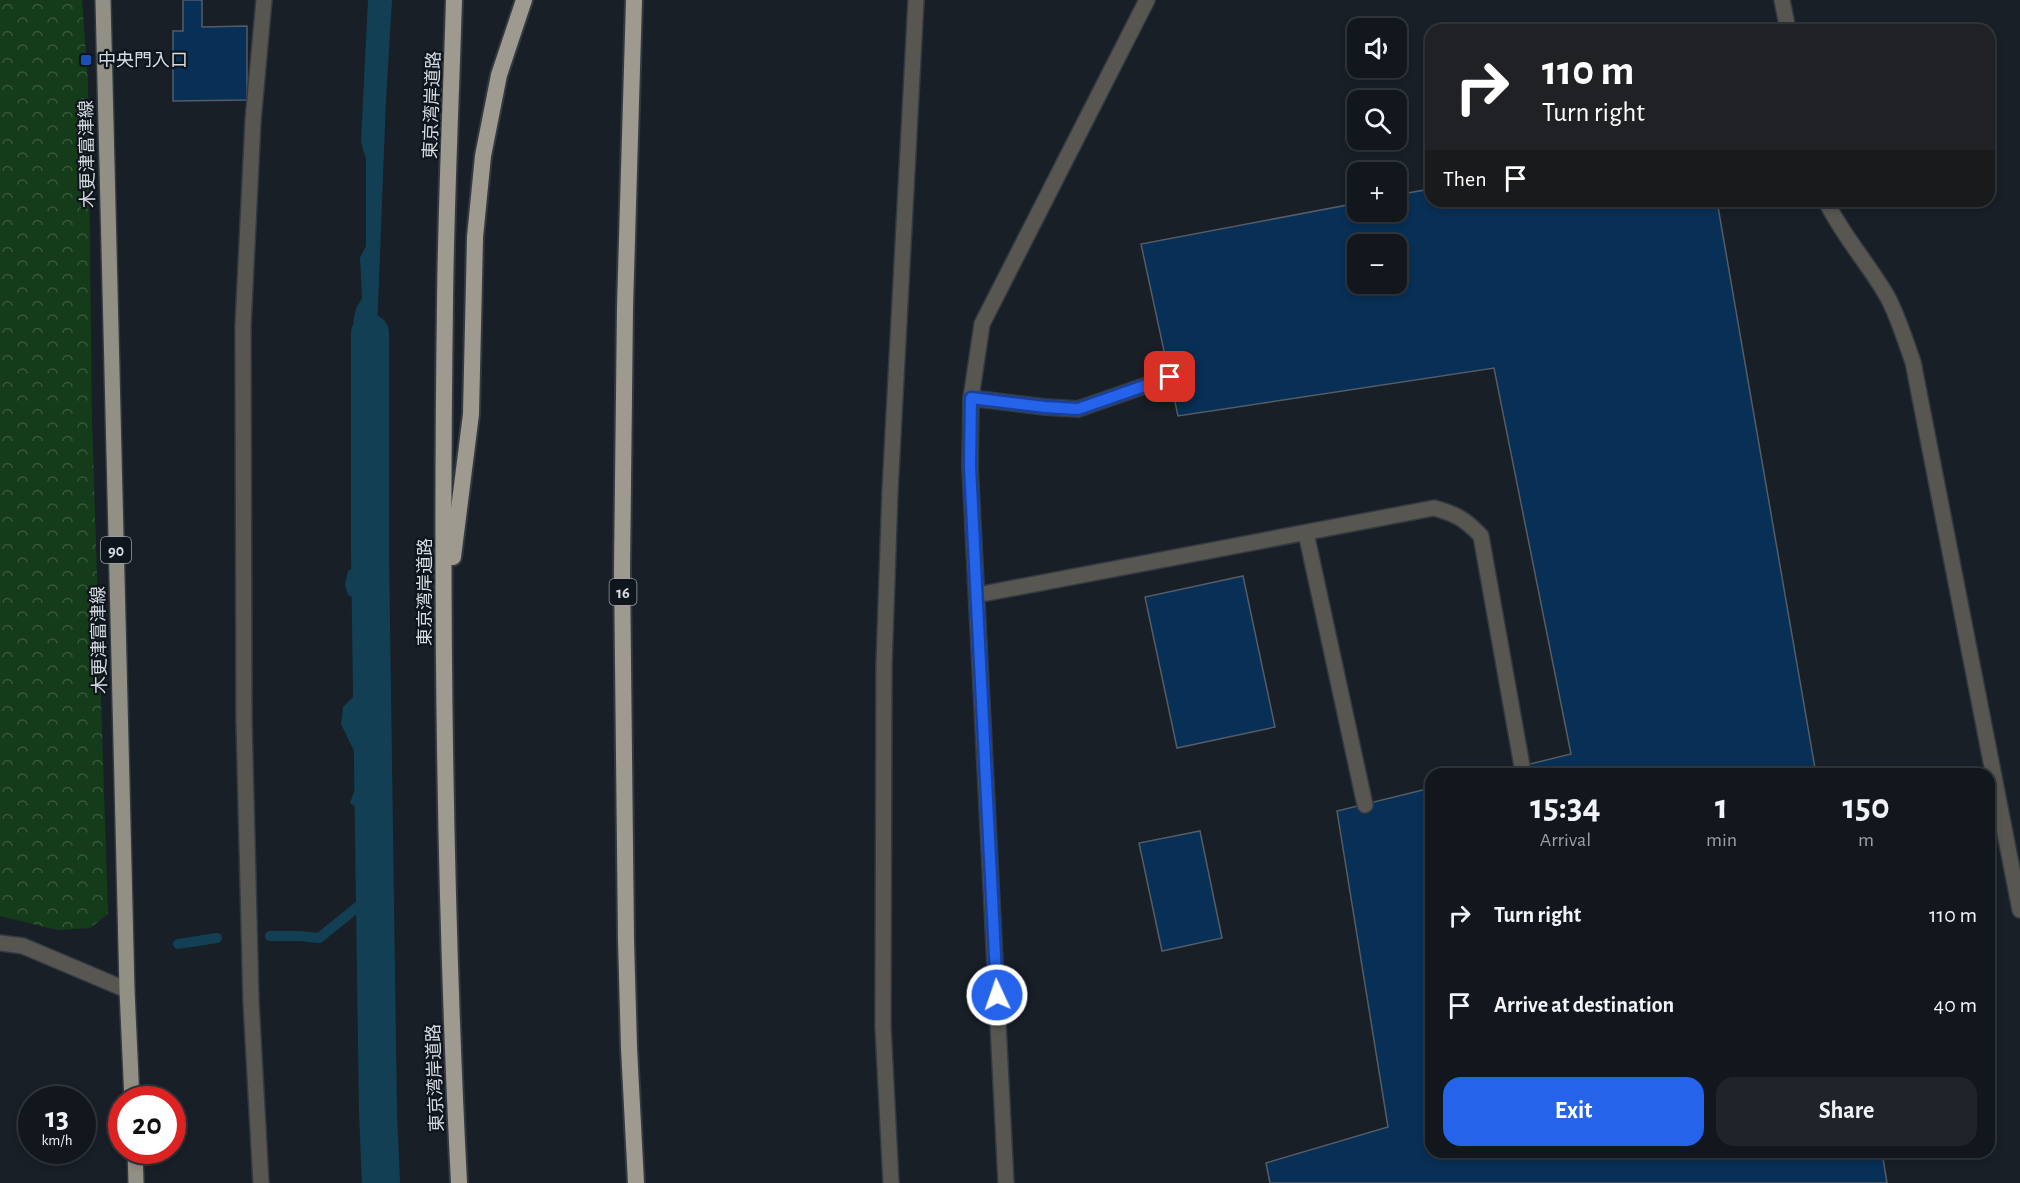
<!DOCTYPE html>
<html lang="en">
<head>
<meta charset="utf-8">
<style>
	:root { --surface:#12171d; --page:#1f242a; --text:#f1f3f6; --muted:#9c9fa4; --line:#31363b; --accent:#2563eb }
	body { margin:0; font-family:"Alegreya Sans","Noto Sans JP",sans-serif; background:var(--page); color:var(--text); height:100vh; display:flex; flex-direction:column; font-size:22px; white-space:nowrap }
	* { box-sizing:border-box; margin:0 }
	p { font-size:20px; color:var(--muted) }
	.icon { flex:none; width:33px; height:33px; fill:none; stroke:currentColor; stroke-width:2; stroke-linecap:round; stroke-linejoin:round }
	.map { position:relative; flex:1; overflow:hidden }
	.sheet { position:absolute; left:1425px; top:768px; width:570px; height:390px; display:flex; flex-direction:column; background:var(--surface); border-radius:18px; box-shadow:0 3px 9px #0003,0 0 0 2px var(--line) }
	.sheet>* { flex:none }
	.hud { position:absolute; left:1425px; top:24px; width:570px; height:183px; border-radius:18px; box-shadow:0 3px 9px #0003,0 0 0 2px var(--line); background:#202124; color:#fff; overflow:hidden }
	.controls { position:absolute; left:1347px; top:18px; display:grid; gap:12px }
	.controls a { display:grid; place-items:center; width:60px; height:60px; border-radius:12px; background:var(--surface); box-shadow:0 3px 9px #0003,0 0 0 2px var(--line); font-size:30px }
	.speed { position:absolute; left:18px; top:1086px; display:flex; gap:12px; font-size:30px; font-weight:700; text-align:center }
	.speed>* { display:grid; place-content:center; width:78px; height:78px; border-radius:50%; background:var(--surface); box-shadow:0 3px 9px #0003,0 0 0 2px var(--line); line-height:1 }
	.speed small { font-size:15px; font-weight:400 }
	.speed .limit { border:9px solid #d22; background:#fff; color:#111 }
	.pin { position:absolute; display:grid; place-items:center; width:51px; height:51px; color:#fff; margin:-26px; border-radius:12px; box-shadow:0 3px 9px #0006 }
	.me { position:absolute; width:66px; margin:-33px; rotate:357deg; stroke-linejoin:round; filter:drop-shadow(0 0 4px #0008) }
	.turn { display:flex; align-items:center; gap:21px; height:126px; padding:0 18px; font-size:27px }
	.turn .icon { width:78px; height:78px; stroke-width:2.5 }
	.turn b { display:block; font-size:42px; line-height:51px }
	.then { display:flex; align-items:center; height:57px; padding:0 18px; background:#0003; gap:12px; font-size:22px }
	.eta { display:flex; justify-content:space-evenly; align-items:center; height:102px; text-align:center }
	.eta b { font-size:36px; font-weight:700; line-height:42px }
	.button { display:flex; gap:12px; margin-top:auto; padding:12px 18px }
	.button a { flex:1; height:69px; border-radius:18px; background:var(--accent); color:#fff; font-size:24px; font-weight:700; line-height:69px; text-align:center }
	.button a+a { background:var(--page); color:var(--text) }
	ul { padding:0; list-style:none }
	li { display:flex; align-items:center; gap:18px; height:90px; padding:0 18px }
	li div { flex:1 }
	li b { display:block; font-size:22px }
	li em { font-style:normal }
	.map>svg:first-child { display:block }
</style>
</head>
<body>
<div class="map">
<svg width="2020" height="1183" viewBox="0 0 2020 1183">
	<defs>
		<pattern id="forest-crowns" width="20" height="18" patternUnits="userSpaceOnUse" patternTransform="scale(1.5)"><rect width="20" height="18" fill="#153c1a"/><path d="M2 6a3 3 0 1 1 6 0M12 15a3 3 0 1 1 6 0" fill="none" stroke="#36583b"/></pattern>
	</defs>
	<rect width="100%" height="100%" fill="#181f27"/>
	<!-- forest -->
	<path fill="url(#forest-crowns)" d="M0,0h82l6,82 4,340 16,492 -18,14 -33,2 -57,-14z"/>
	<!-- water -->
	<g fill="#123f54">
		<path d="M368,0h24l-6,99 -11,284 -5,-1 -8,-51 -9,-9 3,-13 6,-11 -2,-40 6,-12v-87l-5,-17z"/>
		<path d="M370,552l5,307 -13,-7v-41l-12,-8 6,-17 -1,-33 -14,-29 2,-17 11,-11 2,-13 -1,-49 5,-9v-24l-12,-6 -3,-10 3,-14 15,-8z"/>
		<path d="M393,1162l1,21h-26v-19z"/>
	</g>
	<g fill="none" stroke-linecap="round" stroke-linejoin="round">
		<!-- stream -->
		<g stroke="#123f54" stroke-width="10">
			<path d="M270,936h30l19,2 56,-45"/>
			<path d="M178,944l39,-6"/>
		</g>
		<!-- canal -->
		<path stroke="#123f54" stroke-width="38" d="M370,333v219l8,561 3,70"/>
	</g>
	<!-- building -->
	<g fill="#082f55" stroke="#545c66" stroke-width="1.5" fill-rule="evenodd">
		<path d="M183,0h19v27l45,-1v74l-74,1v-70h10z"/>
		<path d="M1431,189v12h286l99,573h-327l82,-20 -77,-386 -316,48 -37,-172 217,-41v9h38v-17zM1358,244h38v40h-38z"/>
		<path d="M1243,576l32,151 -98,21 -32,-151z"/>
		<path d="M1431,788v364h451l5,31h-617l-4,-20 122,-36 -51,-316z"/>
		<path d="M1200,831l22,107 -60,13 -23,-108z"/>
	</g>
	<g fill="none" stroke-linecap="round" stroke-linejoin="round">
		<defs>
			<g id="service">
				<path d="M1782,0l6,30"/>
				<path d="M1826,201c16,34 42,62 61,95 11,20 18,44 26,66l107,548"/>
				<path d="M971,398l74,9 33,2 92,-32"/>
				<path d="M1306,533l59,272"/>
				<path d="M977,595l457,-87c22,6 31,11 47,28l41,230"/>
				<path d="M261,1183l-10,-181 -7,-281 -1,-395 10,-205 11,-121"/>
				<path d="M891,1183l-8,-156 1,-362 6,-174 26,-491"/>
				<path d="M1006,1183l-36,-716 1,-69 11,-74 165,-324"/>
			</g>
			<path id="minor" d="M0,943l23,3 104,44"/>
			<g id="primary">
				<path d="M103,0l24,990 5,110"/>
				<path d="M135,1150l1,33"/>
			</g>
			<g id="trunk">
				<path d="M454,0c-3,101 -8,202 -9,303 -4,293 -1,587 14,880"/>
				<path d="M634,0l-9,307 -3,263 4,370 3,108 7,135"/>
				<path d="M453,557l18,-143 4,-177 8,-81 16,-81 25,-75"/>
			</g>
		</defs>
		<!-- service casing -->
		<use href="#service" stroke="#333941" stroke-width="18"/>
		<!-- minor casing -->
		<use href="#minor" stroke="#333941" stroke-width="18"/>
		<!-- primary casing -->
		<use href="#primary" stroke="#333941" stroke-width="18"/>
		<!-- trunk casing -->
		<use href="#trunk" stroke="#333941" stroke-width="20"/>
		<!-- service -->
		<use href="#service" stroke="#585651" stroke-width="15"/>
		<!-- minor -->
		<use href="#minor" stroke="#585651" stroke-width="15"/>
		<!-- primary -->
		<use href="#primary" stroke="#928f85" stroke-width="15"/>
		<!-- trunk -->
		<use href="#trunk" stroke="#9e9a8f" stroke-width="16"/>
	</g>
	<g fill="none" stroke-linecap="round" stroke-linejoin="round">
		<defs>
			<path id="route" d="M997,995l-27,-528 1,-69 74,9 33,2 92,-32"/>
		</defs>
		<!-- route casing -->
		<use href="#route" stroke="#184099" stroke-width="15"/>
		<!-- route -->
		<use href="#route" stroke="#2563eb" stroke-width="10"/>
	</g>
	<!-- markers -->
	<rect fill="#1a4fb4" stroke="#0f151d" stroke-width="2" x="80" y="54" width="12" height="12" rx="3"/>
	<g text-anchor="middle" stroke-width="4.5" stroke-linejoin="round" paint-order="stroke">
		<!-- shield labels -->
		<g fill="#0f151d" stroke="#9ba0a6" stroke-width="1.5">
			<rect x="101" y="537" width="30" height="26" rx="4.5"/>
			<rect x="609.5" y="579" width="27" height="26" rx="4.5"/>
		</g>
		<g font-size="16" font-weight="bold" fill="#d7dce1">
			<text x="116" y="556">90</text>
			<text x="623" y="598">16</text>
		</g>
		<!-- poi labels -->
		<g font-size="18" fill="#d7dce1" stroke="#0f151d" text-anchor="start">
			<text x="98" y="66">中央門入口</text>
		</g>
		<!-- street labels -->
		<g font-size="18" fill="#d7dce1" stroke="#0f151d">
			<text transform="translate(432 105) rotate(-88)" y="6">東京湾岸道路</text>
			<text transform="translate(87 154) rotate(-91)" y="6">木更津富津線</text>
			<text transform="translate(425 592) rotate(-90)" y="6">東京湾岸道路</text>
			<text transform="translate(99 640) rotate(-91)" y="6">木更津富津線</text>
			<text transform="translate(435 1078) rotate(-92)" y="6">東京湾岸道路</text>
		</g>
	</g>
</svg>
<div class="controls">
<a><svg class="icon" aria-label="sound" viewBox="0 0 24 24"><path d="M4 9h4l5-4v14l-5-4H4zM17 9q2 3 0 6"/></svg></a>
<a><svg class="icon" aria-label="search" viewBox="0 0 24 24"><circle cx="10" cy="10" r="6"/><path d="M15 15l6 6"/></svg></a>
<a>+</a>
<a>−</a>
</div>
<div class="speed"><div>13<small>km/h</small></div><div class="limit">20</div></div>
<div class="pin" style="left:1170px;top:377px;background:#d93025"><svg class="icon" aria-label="arrive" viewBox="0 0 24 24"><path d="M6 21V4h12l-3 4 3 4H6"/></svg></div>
<svg class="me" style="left:997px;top:995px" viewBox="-20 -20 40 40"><circle r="17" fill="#2563eb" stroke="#fff" stroke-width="3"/><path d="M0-11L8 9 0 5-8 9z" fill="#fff"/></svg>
<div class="hud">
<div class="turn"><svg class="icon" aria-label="right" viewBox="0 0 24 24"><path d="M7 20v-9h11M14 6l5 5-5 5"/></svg><div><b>110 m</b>Turn right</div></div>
<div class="then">Then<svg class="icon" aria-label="arrive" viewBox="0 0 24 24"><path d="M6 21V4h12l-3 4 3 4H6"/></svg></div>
</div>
<section class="sheet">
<div class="eta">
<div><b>15:34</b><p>Arrival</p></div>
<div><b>1</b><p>min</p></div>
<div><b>150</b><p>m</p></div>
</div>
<ul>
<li><svg class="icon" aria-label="right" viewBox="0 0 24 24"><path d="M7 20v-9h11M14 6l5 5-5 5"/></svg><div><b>Turn right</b></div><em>110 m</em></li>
<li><svg class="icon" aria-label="arrive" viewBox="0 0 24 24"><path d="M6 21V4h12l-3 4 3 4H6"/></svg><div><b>Arrive at destination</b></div><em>40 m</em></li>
</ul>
<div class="button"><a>Exit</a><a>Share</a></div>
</section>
</div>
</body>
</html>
